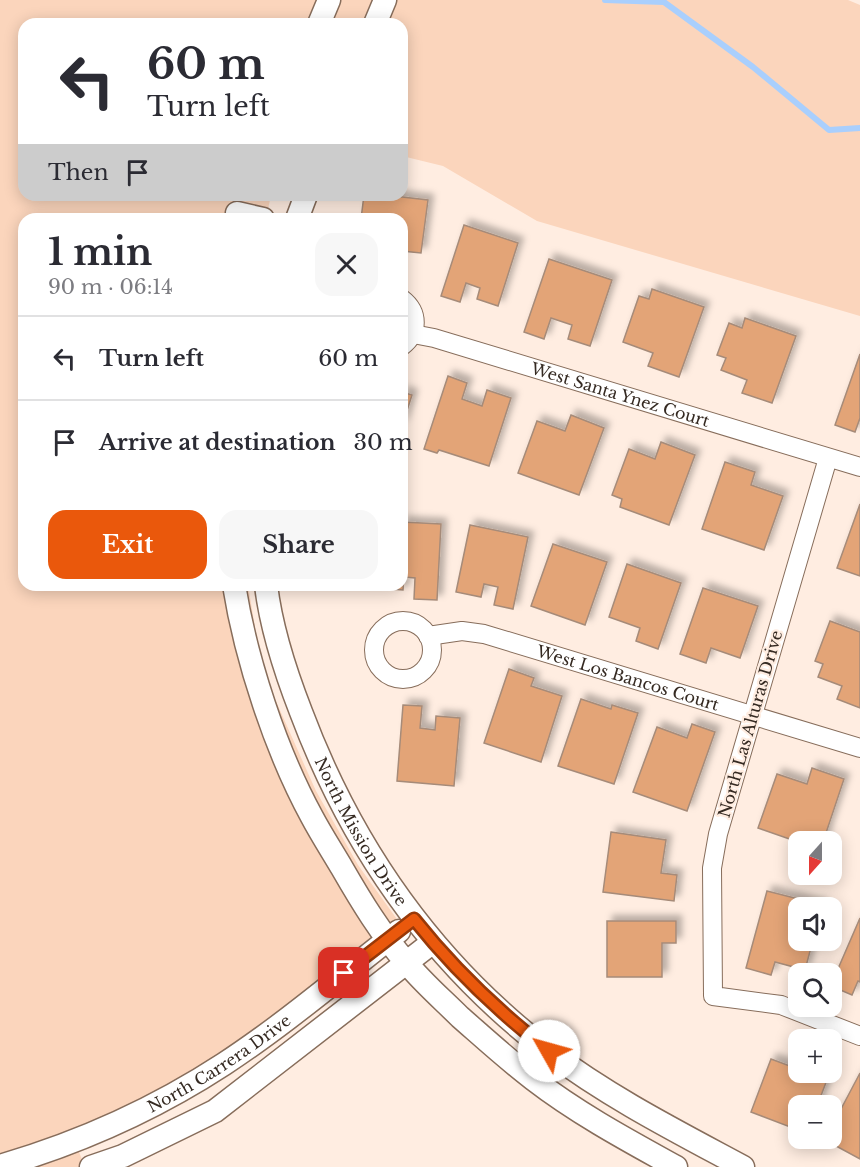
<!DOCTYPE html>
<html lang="en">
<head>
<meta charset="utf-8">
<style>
	:root { --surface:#fff; --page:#f7f7f7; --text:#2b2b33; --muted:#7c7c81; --line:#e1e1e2; --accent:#ea580c }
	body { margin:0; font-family:"Libre Baskerville",serif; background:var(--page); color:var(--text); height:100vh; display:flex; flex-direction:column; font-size:22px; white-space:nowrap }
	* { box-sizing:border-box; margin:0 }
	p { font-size:20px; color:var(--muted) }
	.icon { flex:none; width:33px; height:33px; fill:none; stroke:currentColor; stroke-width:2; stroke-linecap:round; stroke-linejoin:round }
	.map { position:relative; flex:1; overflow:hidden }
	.panel { position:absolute; left:18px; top:213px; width:390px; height:378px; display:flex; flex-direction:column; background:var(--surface); border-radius:18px; box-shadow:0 3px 15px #0003 }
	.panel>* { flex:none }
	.guide { position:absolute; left:18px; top:18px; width:390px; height:183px; border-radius:18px; box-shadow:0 3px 15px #0003; background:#fff; color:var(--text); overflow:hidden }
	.needle { width:39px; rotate:201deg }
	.tools { position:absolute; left:788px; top:831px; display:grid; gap:12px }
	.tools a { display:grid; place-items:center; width:54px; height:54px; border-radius:12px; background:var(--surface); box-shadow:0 3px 15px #0003; font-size:30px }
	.pin { position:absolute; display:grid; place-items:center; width:51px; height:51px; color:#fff; margin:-26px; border-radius:12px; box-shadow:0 3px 9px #0006 }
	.me { position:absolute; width:66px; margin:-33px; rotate:308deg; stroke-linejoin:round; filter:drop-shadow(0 0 4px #0008) }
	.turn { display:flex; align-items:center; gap:21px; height:126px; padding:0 30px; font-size:27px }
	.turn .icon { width:78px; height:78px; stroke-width:2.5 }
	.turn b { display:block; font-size:42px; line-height:51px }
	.then { display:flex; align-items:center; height:57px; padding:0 30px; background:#0003; gap:12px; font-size:22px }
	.round { display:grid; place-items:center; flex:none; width:63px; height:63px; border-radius:18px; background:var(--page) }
	.head { display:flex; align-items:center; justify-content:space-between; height:102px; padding:0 30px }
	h1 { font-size:36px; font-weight:700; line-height:45px }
	.action { display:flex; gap:12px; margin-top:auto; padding:12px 30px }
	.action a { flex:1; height:69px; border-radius:18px; background:var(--accent); color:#fff; font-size:24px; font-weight:700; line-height:69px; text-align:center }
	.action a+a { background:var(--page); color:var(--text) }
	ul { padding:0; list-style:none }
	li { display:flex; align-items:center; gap:18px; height:84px; padding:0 30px; border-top:2px solid var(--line) }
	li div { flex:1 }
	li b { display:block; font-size:22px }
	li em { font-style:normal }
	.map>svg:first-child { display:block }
</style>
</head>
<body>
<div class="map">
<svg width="860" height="1167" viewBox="0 0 860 1167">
	<defs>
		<filter id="shadow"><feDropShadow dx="5.5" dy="-5.5" stdDeviation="3" flood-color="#0004"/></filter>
	</defs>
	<rect width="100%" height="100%" fill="#ffede1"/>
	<!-- grass -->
	<path fill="#fbd5bc" d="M0,0h848l12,5v311l-323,-95 -94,-55 -41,-10v-132h-378v171h247l-5,24h-242v366h224l14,85 54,121 42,74 41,57 -140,109 -99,59 -89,42 14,35h-85z"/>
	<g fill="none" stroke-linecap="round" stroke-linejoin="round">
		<!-- stream -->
		<path stroke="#a9cffd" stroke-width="6" d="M605,0l59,2 89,65 76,63 31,-2"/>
	</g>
	<!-- building -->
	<g fill="#e3a477" stroke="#a68b79" stroke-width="1.5" filter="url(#shadow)">
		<path d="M364,195h21l43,5 -7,53 -19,-2v-32h-41z"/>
		<path d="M464,225l54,18 -20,63 -21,-7 3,-11 -14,-5 -6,19 -19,-6z"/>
		<path d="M549,259l63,21 -22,66 -22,-7 4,-14 -21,-7 -7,21 -20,-7z"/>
		<path d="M652,289l52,18 -25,70 -31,-11 5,-13 -30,-11 16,-46 10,3z"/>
		<path d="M745,318l51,18 -24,67 -30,-10 5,-13 -26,-10 5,-12 -9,-3 12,-32 13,5z"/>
		<path d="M860,354v64l-5,14 -20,-7z"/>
		<path d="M448,376l19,7 -5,16 20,7 5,-16 24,8 -22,68 -50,-16 -2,3 -13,-4z"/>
		<path d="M402,392l10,3 -10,31z"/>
		<path d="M571,415l33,13 -25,67 -61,-22 19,-52 28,10z"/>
		<path d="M661,442l34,13 -26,70 -49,-18 2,-8 -10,-4 17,-46 26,10z"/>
		<path d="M725,462l30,10 -4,13 32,11 -19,54 -62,-21z"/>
		<path d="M860,504v72l-23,-8z"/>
		<path d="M402,522l39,2 -4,76 -23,-1 1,-21 -11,-1 -1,13 -25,-2v-3h24z"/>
		<path d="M470,525l58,12 -15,72 -19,-4 4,-18 -14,-3 -3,13 -25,-5z"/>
		<path d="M553,544l54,18 -22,63 -54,-19z"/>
		<path d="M627,564l54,19 -23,66 -22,-8 4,-13 -31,-11z"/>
		<path d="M703,588l55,18 -18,52 -29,-10 -5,15 -26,-9z"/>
		<path d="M830,621l30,11v76l-23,-9 5,-13 -24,-9 5,-13 -8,-3z"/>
		<path d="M509,669l25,9 -3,8 31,10 -21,66 -57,-19z"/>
		<path d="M581,699l30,10 1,-4 26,8 -24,71 -56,-18z"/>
		<path d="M403,705l19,1 -2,22 15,2 1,-14 24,2 -6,68 -57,-5z"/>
		<path d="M692,724l23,8 -28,79 -54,-19 24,-65 30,11z"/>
		<path d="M812,768l32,11 -21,63h-25l-40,-14 19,-54 30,10z"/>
		<path d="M611,832l55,8 -5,33 16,2 -3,26 -71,-9z"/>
		<path d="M767,891l55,14 -1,3h-23v32h15l-8,30 -30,-8 -4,13 -25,-7z"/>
		<path d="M860,918v64l-2,-1 -6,14 -21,-9v-1z"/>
		<path d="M607,921h69v22h-14v34h-55z"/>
		<path d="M771,1059l27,10v3h32l-13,34h-19v24l-47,-18z"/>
		<path d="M860,1073v86l-35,-19v-2h6v-10z"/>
	</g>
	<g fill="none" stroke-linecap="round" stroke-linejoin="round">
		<defs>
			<g id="minor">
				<path d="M402,299c17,13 17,34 0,47"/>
				<path id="s1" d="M413,334l21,4 426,129"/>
				<path d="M828,458l-110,376 -6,34 1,128 68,9 79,31"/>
				<circle cx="403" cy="650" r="29"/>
				<path id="s2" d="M428,636l34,-5 22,3 376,114"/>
			</g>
			<g id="tertiary">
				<path d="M319,24l10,-24"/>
				<path d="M375,24l10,-24"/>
				<path d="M237,213l26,6"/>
				<path d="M297,219l9,-24"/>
				<path d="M234,585c12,75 42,166 78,232 9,17 20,34 30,51 19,33 39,66 64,94 16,20 36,37 54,55 24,21 48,43 73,62 44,34 94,61 143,88"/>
				<path id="s3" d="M266,585c5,43 19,86 35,127 51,136 131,250 247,339 61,46 128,80 195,116"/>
				<path id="s4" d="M0,1166c79,-23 155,-57 224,-102 61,-40 117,-88 175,-133"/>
				<path d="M91,1167l32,-11 92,-45 218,-169"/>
			</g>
		</defs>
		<!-- minor casing -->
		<use href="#minor" stroke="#876d5b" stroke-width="20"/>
		<!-- tertiary casing -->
		<use href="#tertiary" stroke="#876d5b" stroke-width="25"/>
		<!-- minor -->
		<use href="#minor" stroke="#fff" stroke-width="18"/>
		<!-- tertiary -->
		<use href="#tertiary" stroke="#fff" stroke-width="22"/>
	</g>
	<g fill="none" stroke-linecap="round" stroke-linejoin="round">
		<defs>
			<path id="route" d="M344,973l70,-54c39,49 85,93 135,132"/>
		</defs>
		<!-- route casing -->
		<use href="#route" stroke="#983908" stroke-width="15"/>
		<!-- route -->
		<use href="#route" stroke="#ea580c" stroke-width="10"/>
	</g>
	<g text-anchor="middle" stroke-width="4.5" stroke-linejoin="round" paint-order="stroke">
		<!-- street labels -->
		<g font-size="16" fill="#352a22" stroke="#ffede1">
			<text dy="6" stroke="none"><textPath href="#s1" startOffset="216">West Santa Ynez Court</textPath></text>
			<text dy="6" stroke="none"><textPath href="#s2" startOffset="207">West Los Bancos Court</textPath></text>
			<text transform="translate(750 724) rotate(-74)" y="6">North Las Alturas Drive</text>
			<text dy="6" stroke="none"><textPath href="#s3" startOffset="266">North Mission Drive</textPath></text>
			<text dy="6" stroke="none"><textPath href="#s4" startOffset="243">North Carrera Drive</textPath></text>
		</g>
	</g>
</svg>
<div class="tools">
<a><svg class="needle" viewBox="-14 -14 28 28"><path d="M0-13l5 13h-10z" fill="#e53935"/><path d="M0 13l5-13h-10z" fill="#7c7c81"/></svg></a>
<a><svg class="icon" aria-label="sound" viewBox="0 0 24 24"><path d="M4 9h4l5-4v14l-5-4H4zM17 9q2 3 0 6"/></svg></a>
<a><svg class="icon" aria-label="search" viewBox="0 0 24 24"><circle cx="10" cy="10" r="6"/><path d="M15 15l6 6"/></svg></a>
<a>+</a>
<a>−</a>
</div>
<div class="pin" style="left:344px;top:973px;background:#d93025"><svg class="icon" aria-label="arrive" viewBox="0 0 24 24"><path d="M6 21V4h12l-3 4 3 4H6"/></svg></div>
<svg class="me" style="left:549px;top:1051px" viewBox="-20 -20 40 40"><circle r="19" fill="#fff"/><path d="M0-13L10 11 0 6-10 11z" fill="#ea580c"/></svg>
<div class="guide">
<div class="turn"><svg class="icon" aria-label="left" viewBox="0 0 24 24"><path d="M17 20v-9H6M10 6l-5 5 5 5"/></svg><div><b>60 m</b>Turn left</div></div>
<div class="then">Then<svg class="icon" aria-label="arrive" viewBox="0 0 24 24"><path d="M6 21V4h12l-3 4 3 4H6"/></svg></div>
</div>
<section class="panel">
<div class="head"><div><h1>1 min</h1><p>90 m · 06:14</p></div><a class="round"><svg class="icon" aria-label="close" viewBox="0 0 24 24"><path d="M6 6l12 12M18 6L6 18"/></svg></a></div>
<ul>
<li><svg class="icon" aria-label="left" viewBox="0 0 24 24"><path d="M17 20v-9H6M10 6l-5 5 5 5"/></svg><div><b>Turn left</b></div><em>60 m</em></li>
<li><svg class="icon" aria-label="arrive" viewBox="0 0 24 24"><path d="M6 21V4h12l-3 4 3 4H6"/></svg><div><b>Arrive at destination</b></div><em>30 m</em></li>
</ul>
<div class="action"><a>Exit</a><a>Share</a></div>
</section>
</div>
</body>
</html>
